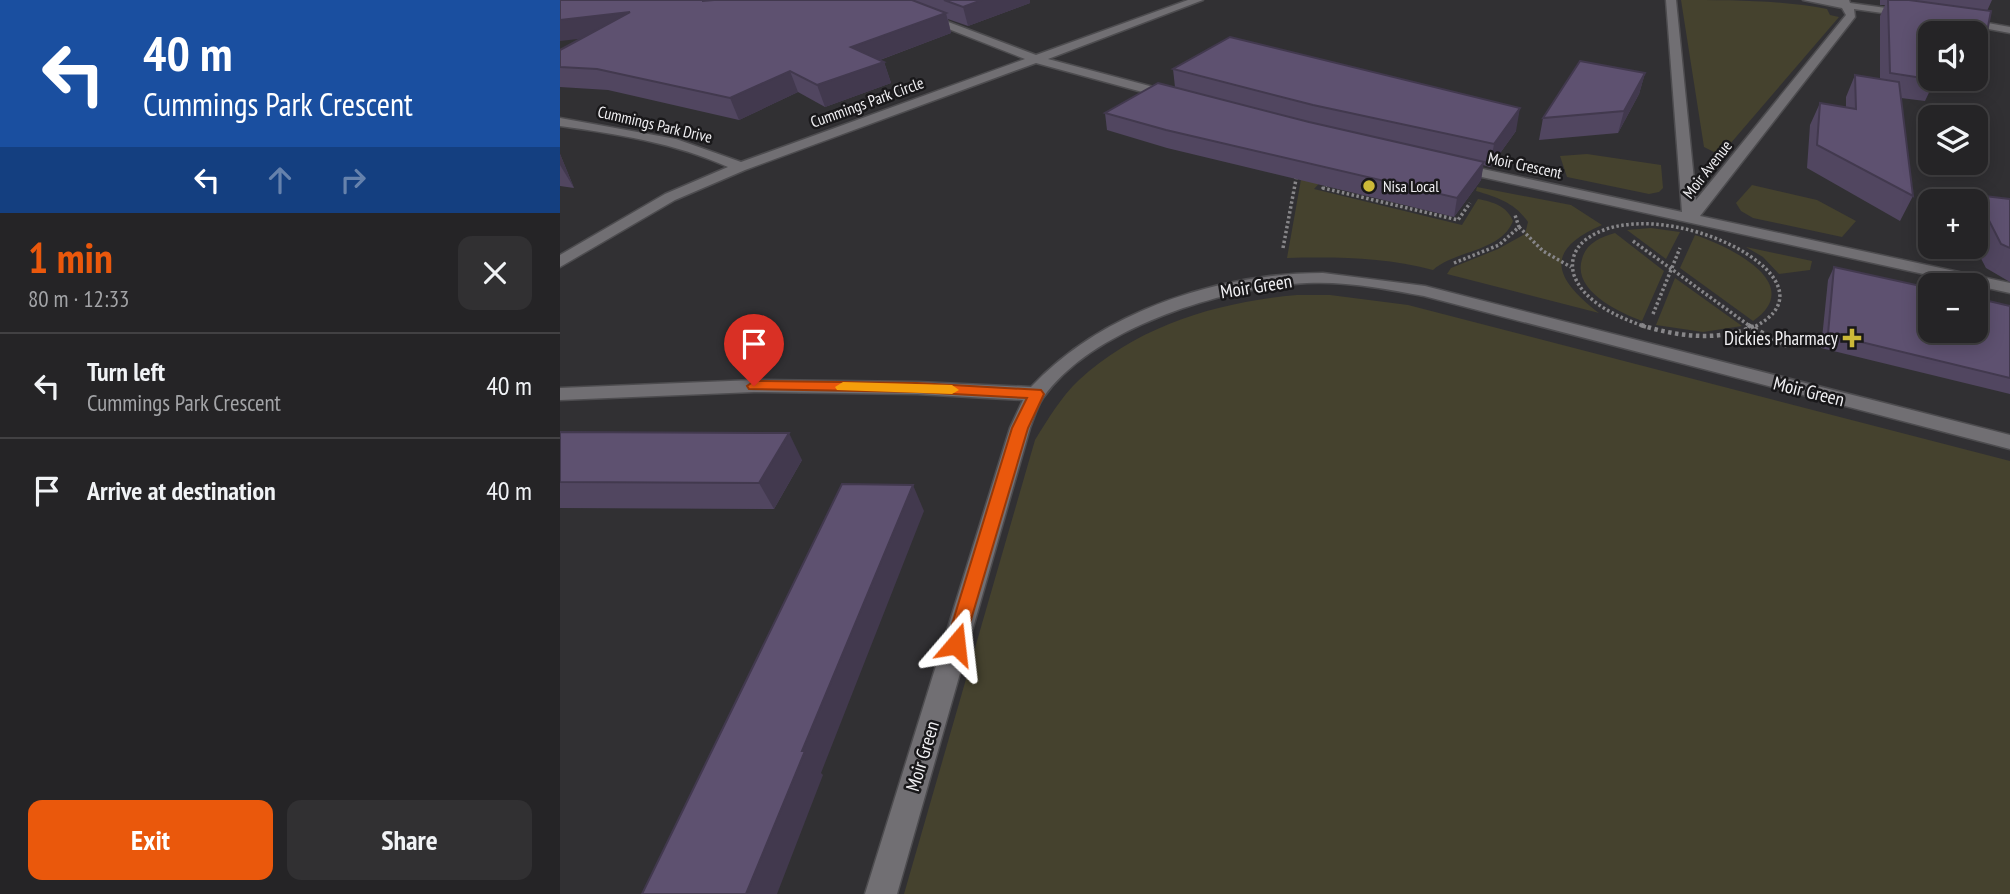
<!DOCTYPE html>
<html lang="en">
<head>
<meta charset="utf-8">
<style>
	:root { --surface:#252426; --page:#313032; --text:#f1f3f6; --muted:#a3a4a7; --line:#424143; --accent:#ea580c }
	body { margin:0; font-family:"PT Sans Narrow",sans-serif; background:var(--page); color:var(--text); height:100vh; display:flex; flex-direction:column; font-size:26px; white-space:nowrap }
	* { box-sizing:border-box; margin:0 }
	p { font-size:23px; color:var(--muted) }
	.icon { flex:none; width:38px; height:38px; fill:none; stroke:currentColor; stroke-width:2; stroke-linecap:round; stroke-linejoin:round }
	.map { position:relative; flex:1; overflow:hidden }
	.panel { display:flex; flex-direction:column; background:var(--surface); width:560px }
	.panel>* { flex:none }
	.guide { background:#1a4fa0; color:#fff; overflow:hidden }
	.fabs { position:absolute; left:1358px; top:21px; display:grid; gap:14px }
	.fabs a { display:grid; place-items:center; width:70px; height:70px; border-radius:14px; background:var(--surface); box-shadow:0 4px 18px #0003,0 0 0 2px var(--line); font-size:35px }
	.pin { position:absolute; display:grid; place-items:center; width:60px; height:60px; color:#fff; margin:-72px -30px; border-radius:50% 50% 50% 0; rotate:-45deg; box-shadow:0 0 7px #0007 }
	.pin .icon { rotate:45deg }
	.me { position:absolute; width:77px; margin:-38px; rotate:17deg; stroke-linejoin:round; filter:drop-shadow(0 0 5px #0008) }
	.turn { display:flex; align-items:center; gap:24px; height:147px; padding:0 28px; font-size:32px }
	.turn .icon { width:91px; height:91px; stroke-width:2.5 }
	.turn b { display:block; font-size:49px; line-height:60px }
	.lanes { display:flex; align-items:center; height:66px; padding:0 28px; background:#0003; justify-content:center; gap:35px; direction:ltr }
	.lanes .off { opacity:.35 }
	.round { display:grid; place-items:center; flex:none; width:74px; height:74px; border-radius:14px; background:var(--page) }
	.head { display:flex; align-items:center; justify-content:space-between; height:119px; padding:0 28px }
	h1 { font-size:42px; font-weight:800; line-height:52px; color:var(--accent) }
	.action { display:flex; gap:14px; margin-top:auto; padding:14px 28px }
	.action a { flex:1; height:80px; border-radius:14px; background:var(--accent); color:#fff; font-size:28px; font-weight:800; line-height:80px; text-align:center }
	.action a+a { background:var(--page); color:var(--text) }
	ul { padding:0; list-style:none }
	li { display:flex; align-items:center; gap:21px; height:105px; padding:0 28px; border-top:2px solid var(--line) }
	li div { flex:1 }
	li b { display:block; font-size:26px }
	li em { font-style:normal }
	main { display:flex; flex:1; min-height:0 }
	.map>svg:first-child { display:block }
</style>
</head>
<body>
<main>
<section class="panel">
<div class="guide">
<div class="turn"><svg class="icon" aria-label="left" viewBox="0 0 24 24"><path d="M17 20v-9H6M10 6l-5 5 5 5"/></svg><div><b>40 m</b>Cummings Park Crescent</div></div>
<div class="lanes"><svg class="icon" aria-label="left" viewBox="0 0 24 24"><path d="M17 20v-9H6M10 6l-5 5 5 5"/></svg><svg class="icon off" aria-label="ahead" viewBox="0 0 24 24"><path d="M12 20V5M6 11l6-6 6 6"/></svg><svg class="icon off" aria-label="right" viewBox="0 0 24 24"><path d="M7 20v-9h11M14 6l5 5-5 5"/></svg></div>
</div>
<div class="head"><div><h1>1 min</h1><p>80 m · 12:33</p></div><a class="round"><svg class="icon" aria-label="close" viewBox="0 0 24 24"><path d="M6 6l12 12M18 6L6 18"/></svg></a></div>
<ul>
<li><svg class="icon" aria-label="left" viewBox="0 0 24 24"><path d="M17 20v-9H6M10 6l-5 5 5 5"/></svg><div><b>Turn left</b><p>Cummings Park Crescent</p></div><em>40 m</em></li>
<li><svg class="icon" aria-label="arrive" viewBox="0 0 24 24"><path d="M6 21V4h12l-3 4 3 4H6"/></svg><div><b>Arrive at destination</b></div><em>40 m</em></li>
</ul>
<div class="action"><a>Exit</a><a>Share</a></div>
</section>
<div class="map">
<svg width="1450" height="894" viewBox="0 0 1450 894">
	<rect width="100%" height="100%" fill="#313033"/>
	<!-- green -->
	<g fill="#45422e">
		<path d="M1121,0c48,0 99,0 146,9l3,6 9,2 -115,134 -10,1 -10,-5z"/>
		<path d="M1027,154l74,11 2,23 -4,4 -10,2 -82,-17 -7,-21z"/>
		<path d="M745,157l31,8 -22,24 148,36 16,-26c15,3 29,7 35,22 -12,31 -58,29 -80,49 -49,-13 -96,-13 -146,-12z"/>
		<path d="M1192,185l65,15 39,21 -14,16 -89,-19 -12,-7 -5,-8z"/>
		<path d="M917,187l94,18 31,20c-60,26 -47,54 -3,88l-152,-39 4,-6 47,-19 27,-15 3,-12c-13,-19 -31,-25 -52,-31z"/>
		<path d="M1091,228l29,4 -14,27 -39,-29z"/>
		<path d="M1055,233l49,38 -22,50c-23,-9 -70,-30 -60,-62 4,-16 19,-22 33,-26z"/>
		<path d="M1135,235c31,10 113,48 58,86l-73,-53z"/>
		<path d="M1186,247l66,14 -2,9 -31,4 -16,-17z"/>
		<path d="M1115,278l67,48 -39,6 -47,-7z"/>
		<path d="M737,295h33l78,10 602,156v433h-1106l131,-454c13,-21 26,-43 44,-60 60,-55 139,-78 218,-85z"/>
	</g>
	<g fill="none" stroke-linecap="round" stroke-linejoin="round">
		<defs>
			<g id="minor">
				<path d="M315,0h15l146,55 152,-55h15l-155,59 128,34v6h-8l-132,-36 -291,107 -70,30 -115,67v-12l105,-61 63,-27c-53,-24 -111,-33 -168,-41v-8l116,21 65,23 284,-103z"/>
				<path d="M1106,0h10l20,200 150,-185 -4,-7 -39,-8h46l1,3 65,9 1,2 -5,3 -57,-8 1,8 -155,199 310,67v10l-560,-123 -2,-3 7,-4 227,49z"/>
				<path d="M1400,18l50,9v6l-54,-10v-4z"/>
				<path d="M763,273l102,13 585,149v14l-586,-153c-38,-7 -78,-15 -117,-13 -82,4 -216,45 -264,115 -6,9 -9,20 -13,30l-133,466h-32l145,-466 13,-28 -106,-6 -163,-2 -194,8v-12l194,-8 163,2 114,5c71,-76 189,-114 292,-114z"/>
			</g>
		</defs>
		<!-- minor casing -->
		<use href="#minor" stroke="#4d4c4f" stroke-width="3"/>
		<!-- path-far1 -->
		<g stroke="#878689" stroke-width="3.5" stroke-dasharray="2.5 2.5" stroke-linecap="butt">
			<path d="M767,184l-4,4 135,32 12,-17"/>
			<path d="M959,227l24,24 28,16"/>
			<path d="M1073,241l118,86"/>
			<path d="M723,248l14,-74"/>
			<path d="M894,263l45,-18 20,-18 -4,-12"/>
			<path d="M1093,314l27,-66"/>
			<path d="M1086,327c-26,-9 -62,-24 -72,-52 -4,-13 0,-25 10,-34 69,-56 266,38 170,86"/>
		</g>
		<!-- path -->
		<g stroke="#878689" stroke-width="4.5" stroke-dasharray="3.5 3.5" stroke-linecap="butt">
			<path d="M1081,325c37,12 80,17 116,0"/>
			<path d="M1188,325l39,21"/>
		</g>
		<!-- minor -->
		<use href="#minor" fill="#716f73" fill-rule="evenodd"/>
	</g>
	<!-- wall -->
	<g fill="#514660">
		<path d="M0,0h470v3l-62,23 -20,-7 3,14 -71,27 4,2 7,21 -66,24 -27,-15 -59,28 -131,-30 -48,-3v-37l21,-11z"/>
		<path d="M1320,0h112l-5,11v21l-10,20h-1v-19h-46v13h-1l6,34 -10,21 -24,-3 12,98 -13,25 -93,-53 3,-43 10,-22 26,4v-10l9,-22 25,4v-63l5,-11h-5z"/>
		<path d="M613,69l343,62 -26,36 -7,-2 -2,15 -27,37 -287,-69 -60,-18 -2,-17 70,-26z"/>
		<path d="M1085,73l-6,21 -21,39 -79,7 4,-22z"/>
		<path d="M0,154l14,34 -14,-2z"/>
		<path d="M1416,195l34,4v83l-24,-14 -11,-21 1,-46h-4z"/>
		<path d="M1274,267l176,39v88l-189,-46 7,-68z"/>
		<path d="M0,432l242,28 -28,49 -214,-1z"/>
	</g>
	<!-- shaded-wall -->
	<g fill="#42394e">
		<path d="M422,0h48v3l-62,23 -5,-19z"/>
		<path d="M70,12l10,20 -80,9v-21z"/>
		<path d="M386,13l5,20 -93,35 -7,-21z"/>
		<path d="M324,62l7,21 -66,24 -8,-22z"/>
		<path d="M230,71l8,21 -59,28 -9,-22z"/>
		<path d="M1085,73l-6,21 -21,39 6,-22z"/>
		<path d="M960,108l-4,23 -26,36 4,-23z"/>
		<path d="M0,154l14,34 -14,-23z"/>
		<path d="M924,162l-3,18 -27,37 3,-19z"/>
		<path d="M229,433l13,27 -28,49 -15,-26z"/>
		<path d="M353,485l11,26 -103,262 2,2 -46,119h-31l56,-143z"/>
	</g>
	<!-- building -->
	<g fill="#5e5170" stroke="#42394e" stroke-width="2">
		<path d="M0,0h143v1l11,-1h198l34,13 -95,34 33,15 -67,23 -27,-14 -60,27 -133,-29 -37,-2v-17l70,-38 -70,8z"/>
		<path d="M384,0h38l-19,7z"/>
		<path d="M1328,0h21l82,11 -4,21 -62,-8 5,29v26l5,1 -45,-7z"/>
		<path d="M670,37l290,71 -26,36 -181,-39 -140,-36z"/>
		<path d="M1020,61l65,12 -21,38 -81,7z"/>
		<path d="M1295,75l44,7 14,114 -96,-51 3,-42 36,6z"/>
		<path d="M598,83l151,39 175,40 -27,36 -291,-68 -61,-17z"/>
		<path d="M1416,195l34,4v49l-9,-4z"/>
		<path d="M1274,267l96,21v43h46v-33l34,8v72l-182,-44z"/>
		<path d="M0,432l229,1 -30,50 -199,-1z"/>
		<path d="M282,484l71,1 -111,266h3l-59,143h-104z"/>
	</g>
	<!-- route -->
	<path fill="#ea580c" stroke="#983908" stroke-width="2" d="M194,381l163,2 124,7 3,4 -16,34 -66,222 -6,2 -7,-2 -3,-6 66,-216 15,-30 -110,-6 -168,-3 -2,-3z"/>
	<!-- slow -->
	<path fill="#f59e0b" d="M283,382l109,3 7,5 -7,4 -115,-4 -2,-3z"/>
	<!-- markers -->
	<g fill="#ccb938" stroke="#19181a" stroke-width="2.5">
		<circle cx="809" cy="186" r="7"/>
		<path d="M1288.5 327.5h7v7h7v7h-7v7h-7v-7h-7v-7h7z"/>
	</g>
	<g text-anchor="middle" stroke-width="5" stroke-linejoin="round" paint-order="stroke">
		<!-- far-street labels -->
		<g font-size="16" fill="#f1f0f3" stroke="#19181a">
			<text transform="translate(307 102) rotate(-20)" y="6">Cummings Park Circle</text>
			<text transform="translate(95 124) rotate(13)" y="6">Cummings Park Drive</text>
			<text transform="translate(965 165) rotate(12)" y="6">Moir Crescent</text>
			<text transform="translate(1147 169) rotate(-52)" y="6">Moir Avenue</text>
		</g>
		<!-- far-poi labels -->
		<g font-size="16" fill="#f1f0f3" stroke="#19181a" text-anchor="start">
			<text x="823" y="192">Nisa Local</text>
		</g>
		<!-- street labels -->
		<g font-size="19" fill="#f1f0f3" stroke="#19181a">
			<text transform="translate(696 286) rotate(-9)" y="7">Moir Green</text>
			<text transform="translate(1249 391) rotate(14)" y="7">Moir Green</text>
			<text transform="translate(362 756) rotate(-73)" y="7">Moir Green</text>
		</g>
		<!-- poi labels -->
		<g font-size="19" fill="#f1f0f3" stroke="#19181a" text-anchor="end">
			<text x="1278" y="345">Dickies Pharmacy</text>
		</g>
	</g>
</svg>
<div class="fabs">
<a><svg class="icon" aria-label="sound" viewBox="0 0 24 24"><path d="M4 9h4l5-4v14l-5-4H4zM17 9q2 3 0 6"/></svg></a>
<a><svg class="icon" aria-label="layers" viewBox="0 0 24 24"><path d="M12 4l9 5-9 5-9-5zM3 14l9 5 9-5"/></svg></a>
<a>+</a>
<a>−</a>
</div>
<div class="pin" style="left:194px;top:386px;background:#d93025"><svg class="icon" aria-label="arrive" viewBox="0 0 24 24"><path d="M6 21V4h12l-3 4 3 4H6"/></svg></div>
<svg class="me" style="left:396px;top:644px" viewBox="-20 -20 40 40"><path d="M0-17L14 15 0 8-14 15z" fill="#ea580c" stroke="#fff" stroke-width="4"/></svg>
</div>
</main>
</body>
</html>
